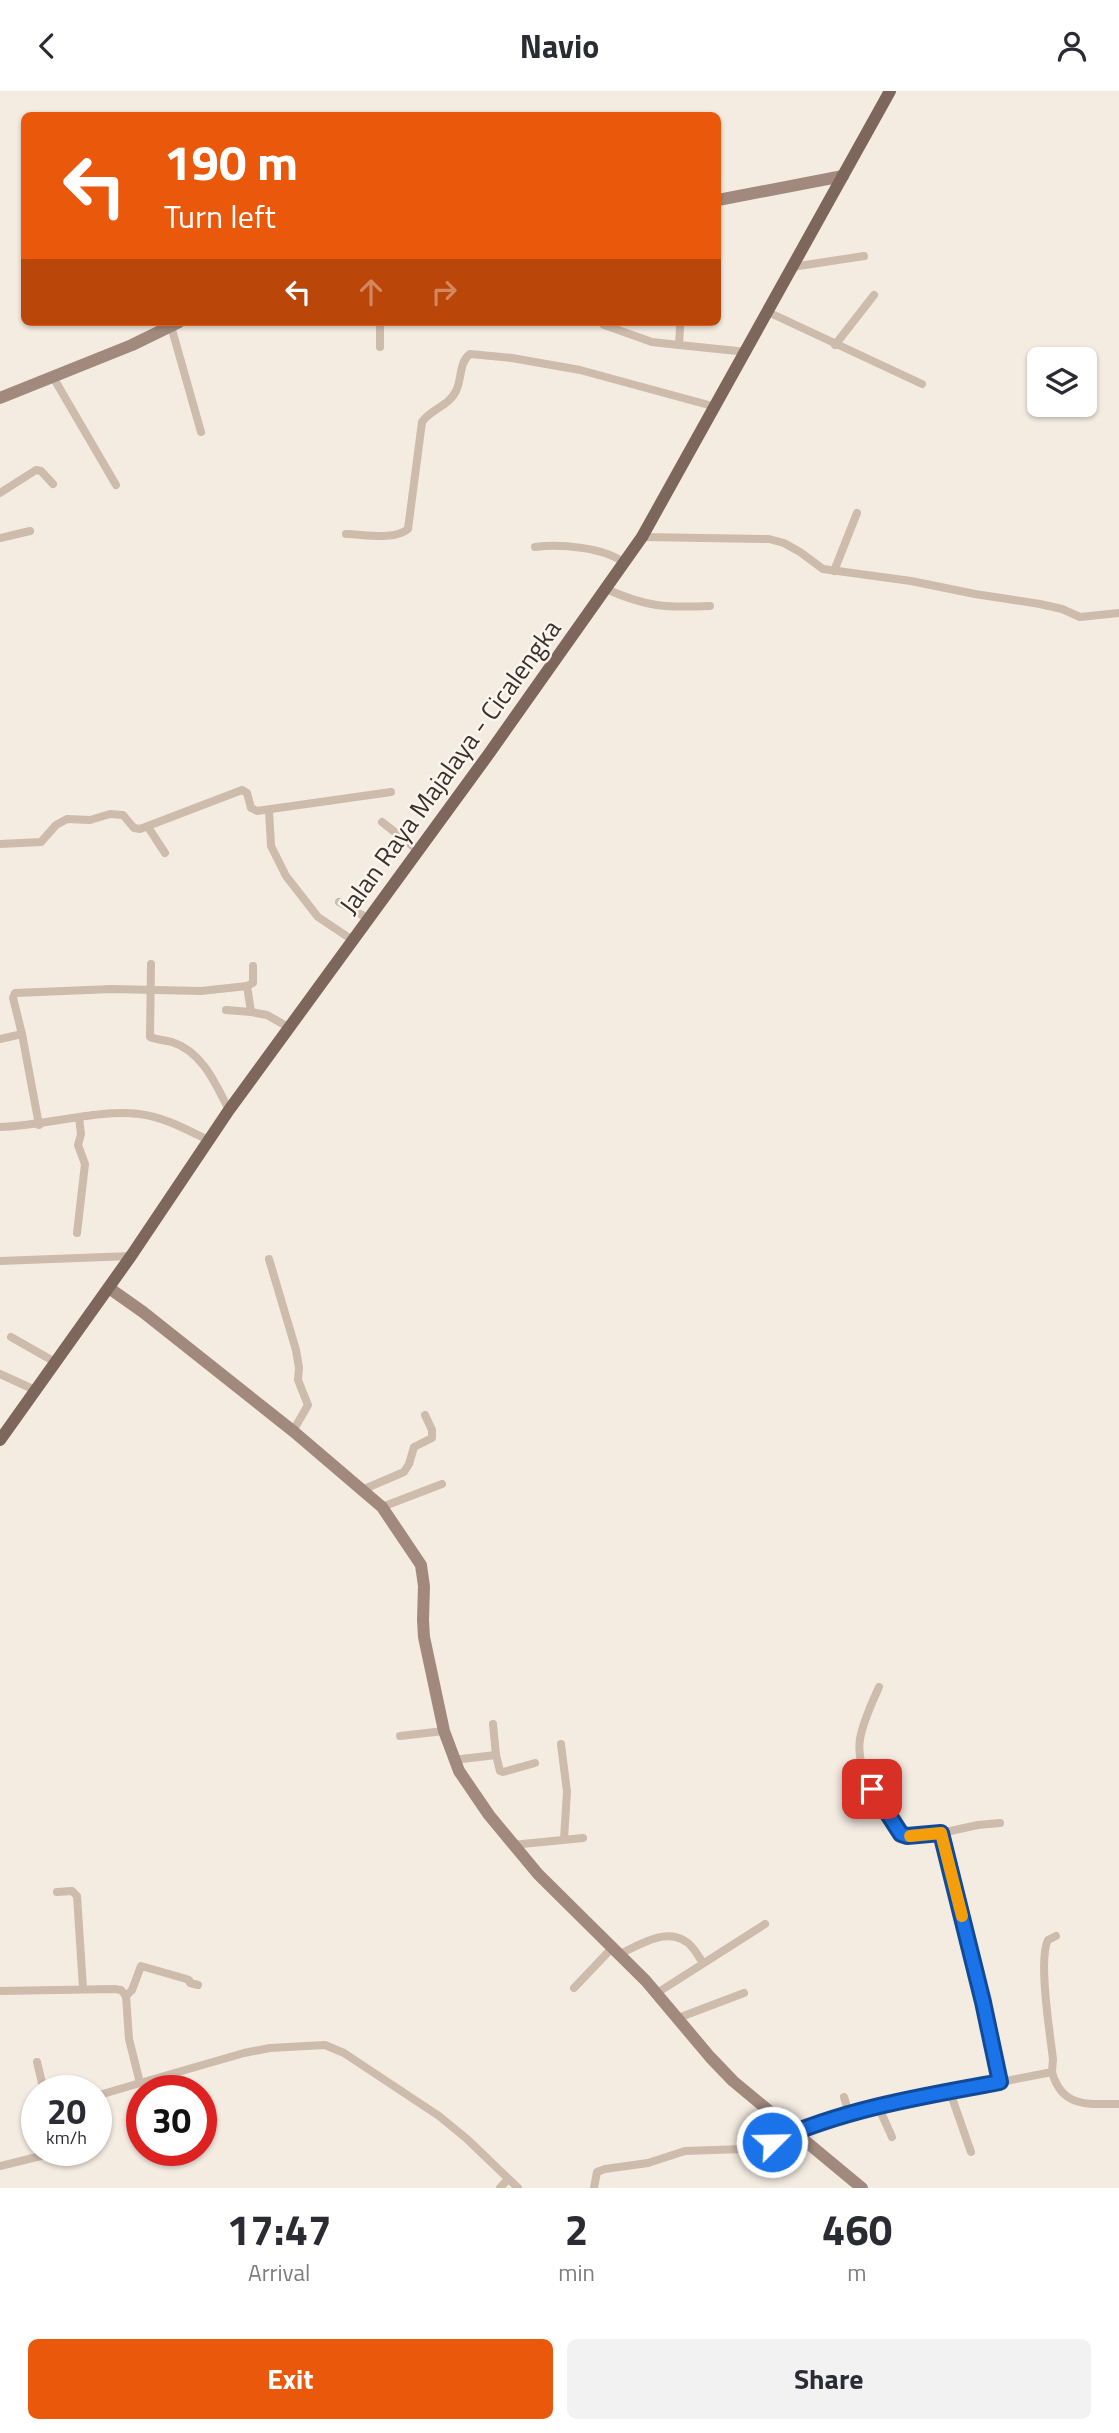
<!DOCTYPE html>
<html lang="en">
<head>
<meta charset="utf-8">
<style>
	:root { --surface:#fff; --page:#f2f2f3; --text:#2b2b33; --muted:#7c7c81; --accent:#ea580c }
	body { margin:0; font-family:"Titillium Web",sans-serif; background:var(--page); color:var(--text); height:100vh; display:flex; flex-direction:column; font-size:26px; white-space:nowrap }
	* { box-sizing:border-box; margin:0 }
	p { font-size:23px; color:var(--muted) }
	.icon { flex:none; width:38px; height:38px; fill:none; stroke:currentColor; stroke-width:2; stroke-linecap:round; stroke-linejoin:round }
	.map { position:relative; height:2097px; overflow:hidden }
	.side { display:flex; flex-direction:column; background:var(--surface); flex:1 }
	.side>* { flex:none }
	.guide { position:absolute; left:21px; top:21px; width:700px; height:214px; border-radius:10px; box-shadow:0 2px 5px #0004; background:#ea580c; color:#fff; overflow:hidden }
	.controls { position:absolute; left:1027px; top:256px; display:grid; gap:14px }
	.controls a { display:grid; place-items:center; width:70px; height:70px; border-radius:10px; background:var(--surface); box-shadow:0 2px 5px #0004; font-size:35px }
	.speed { position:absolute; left:21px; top:1984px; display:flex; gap:14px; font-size:35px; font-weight:700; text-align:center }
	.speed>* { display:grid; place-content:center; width:91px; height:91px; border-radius:50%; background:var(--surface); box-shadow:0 2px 5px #0004; line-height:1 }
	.speed small { font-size:18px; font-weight:400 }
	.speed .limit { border:10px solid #d22; background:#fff; color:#111 }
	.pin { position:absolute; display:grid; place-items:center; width:60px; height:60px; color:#fff; margin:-30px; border-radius:14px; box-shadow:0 4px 10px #0006 }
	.me { position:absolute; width:77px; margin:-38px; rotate:67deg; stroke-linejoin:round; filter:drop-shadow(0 0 5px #0008) }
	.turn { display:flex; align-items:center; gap:24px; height:147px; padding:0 28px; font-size:32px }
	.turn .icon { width:91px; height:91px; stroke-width:2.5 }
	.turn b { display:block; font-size:49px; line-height:60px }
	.lanes { display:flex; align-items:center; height:66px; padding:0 28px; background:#0003; justify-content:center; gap:35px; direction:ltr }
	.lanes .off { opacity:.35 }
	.eta { display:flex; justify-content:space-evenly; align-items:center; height:119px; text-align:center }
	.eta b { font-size:42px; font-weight:700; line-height:49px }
	.cta { display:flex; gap:14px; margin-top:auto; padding:14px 28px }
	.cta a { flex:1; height:80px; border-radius:10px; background:var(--accent); color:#fff; font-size:28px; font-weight:700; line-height:80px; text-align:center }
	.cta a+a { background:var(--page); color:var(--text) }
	header { display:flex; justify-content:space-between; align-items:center; height:91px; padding:0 28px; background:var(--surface); font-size:32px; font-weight:700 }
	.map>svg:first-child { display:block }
</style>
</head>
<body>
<header><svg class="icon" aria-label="back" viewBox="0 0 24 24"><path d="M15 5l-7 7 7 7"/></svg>Navio<svg class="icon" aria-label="person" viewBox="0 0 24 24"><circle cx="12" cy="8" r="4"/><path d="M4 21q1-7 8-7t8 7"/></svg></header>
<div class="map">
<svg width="1119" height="2097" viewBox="0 0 1119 2097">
	<rect width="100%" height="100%" fill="#f4ebe1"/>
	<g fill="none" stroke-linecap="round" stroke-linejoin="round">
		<!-- street -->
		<g stroke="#cdbbac" stroke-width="8">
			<path d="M792,176l72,-11"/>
			<path d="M768,221l154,72"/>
			<path d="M380,231v25"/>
			<path d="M604,234l48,17 27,3"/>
			<path d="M171,235l30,106"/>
			<path d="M680,236l-1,18 68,7"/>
			<path d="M835,254l39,-50"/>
			<path d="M53,286l63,108"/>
			<path d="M0,402l36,-23 5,1 12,13"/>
			<path d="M346,443c17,0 48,7 62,-5l14,-107c9,-13 27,-16 34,-31 6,-12 3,-29 14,-37l42,4 68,12 136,37"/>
			<path d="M642,446l127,2 15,4 16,9 23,17 88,12 64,13 65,10 22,5 18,8 39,-4"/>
			<path d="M0,447l30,-7"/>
			<path d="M535,456c24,-3 70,0 89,16"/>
			<path d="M834,480l23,-58"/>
			<path d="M606,498c41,18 59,19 104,17"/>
			<path d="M269,720l2,35 15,30 32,41 36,24"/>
			<path d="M382,731l37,29"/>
			<path d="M148,736l17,26"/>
			<path d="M0,753l41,-2 15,-17 11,-6 23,1 20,-6 13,1 11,13 6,1 102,-39 5,3 4,15 6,3 134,-19"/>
			<path d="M339,811l30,17"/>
			<path d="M151,873l-1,73c7,3 15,3 22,5 31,10 44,43 57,68"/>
			<path d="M247,895l6,-3v-17"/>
			<path d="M226,919l25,2"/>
			<path d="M0,948l22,-5"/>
			<path d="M39,1034l-17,-91 -9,-36 2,-5 97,-4 89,2 46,-5 4,26 16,3 23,13"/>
			<path d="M0,1036c45,-1 97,-18 139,-13 26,3 48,16 71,27"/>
			<path d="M77,1142l8,-69 -7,-19 3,-11 -2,-16"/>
			<path d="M269,1168l27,91 3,18 -1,12 10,25 -15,26"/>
			<path d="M0,1170l131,-5"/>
			<path d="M11,1246l44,25"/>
			<path d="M0,1283l35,16"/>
			<path d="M362,1399l42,-18 5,-8 5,-17 18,-9v-8l-7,-15"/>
			<path d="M382,1416l60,-23"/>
			<path d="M879,1596c-7,16 -16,34 -19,52 -5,34 21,69 41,95l6,2 34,-3 42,169 17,80"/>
			<path d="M493,1633l3,31"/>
			<path d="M400,1645l44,-5"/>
			<path d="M561,1653l6,48 -3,47"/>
			<path d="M453,1669l43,-5 4,16 3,1 32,-9"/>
			<path d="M941,1742l37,-8 22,-2"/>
			<path d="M512,1754l71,-7"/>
			<path d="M57,1801l15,-1 5,5 6,92"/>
			<path d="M620,1863c19,-9 44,-26 65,-13 8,4 13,15 18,22"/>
			<path d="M574,1897l38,-40"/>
			<path d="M0,1900l114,-2 7,1 5,6 3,43 11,44 -44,13"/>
			<path d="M657,1902l108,-69"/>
			<path d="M126,1905l6,-6 9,-24 42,12 6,2 1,3 8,2"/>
			<path d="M678,1927l66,-25"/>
			<path d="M37,1971l7,29"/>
			<path d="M1052,1981l1,-13c-3,-25 -15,-100 -5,-119l8,-4"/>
			<path d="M163,1986l3,14"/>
			<path d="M140,1992l104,-30 26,-5 55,-3 19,8 95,63 28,23 51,49"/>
			<path d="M950,2001l21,60"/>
			<path d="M844,2006l5,16"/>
			<path d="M878,2015l14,31"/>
			<path d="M0,2075l53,-13"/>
			<path d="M500,2097l8,-9"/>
			<path d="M594,2097l3,-16 8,-3 43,-6 37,-12 58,-2 29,-7 22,-11 55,-18 29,-7 174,-34c10,36 35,32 67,32"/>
		</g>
		<!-- secondary -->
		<g stroke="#a18a7d" stroke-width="12">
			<path d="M718,109l125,-24"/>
			<path d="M0,307l132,-53 47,-23"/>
			<path d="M109,1197l34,24 150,119 89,76 39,58 3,21 -1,34 1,17 20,94 15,40 30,44 49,59 108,107 64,76 23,24 129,107"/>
		</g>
		<!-- primary -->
		<path stroke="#7d675c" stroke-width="12" d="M0,1349l131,-184 98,-146 259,-355 154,-218 248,-446"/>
	</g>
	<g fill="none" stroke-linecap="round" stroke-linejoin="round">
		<defs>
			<path id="route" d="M772,2051c71,-33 151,-46 228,-60l-17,-80 -42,-169 -34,3 -6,-2 -29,-45"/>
		</defs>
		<!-- route casing -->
		<use href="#route" stroke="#114b97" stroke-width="18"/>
		<!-- route -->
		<use href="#route" stroke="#1a73e8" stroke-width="12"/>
		<!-- slow -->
		<path stroke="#f59e0b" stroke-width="12" d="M910,1745l31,-3 21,83"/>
	</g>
	<g text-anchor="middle" stroke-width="5" stroke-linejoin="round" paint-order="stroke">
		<!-- street labels -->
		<g font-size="26" fill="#3b302b" stroke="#fbf5ee">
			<text transform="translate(450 676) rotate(-54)" y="9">Jalan Raya Majalaya - Cicalengka</text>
		</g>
	</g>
</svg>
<div class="controls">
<a><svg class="icon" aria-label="layers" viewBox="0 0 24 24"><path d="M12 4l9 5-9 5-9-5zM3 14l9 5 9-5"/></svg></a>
</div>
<div class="speed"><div>20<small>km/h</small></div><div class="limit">30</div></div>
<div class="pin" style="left:872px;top:1698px;background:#d93025"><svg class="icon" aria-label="arrive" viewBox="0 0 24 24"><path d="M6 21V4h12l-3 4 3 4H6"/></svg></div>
<svg class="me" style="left:772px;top:2051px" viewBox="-20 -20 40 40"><circle r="17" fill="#1a73e8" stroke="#fff" stroke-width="3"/><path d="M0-11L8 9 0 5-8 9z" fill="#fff"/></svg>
<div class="guide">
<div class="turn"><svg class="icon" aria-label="left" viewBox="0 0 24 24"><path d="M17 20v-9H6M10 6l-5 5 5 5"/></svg><div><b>190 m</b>Turn left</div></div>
<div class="lanes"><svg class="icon" aria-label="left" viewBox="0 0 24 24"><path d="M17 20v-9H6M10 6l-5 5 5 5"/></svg><svg class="icon off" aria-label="ahead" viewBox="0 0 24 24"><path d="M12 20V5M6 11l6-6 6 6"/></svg><svg class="icon off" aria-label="right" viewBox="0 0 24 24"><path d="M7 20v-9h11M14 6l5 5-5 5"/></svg></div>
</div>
</div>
<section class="side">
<div class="eta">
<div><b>17:47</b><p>Arrival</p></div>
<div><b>2</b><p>min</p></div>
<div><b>460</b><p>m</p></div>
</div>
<div class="cta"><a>Exit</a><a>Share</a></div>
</section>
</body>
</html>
